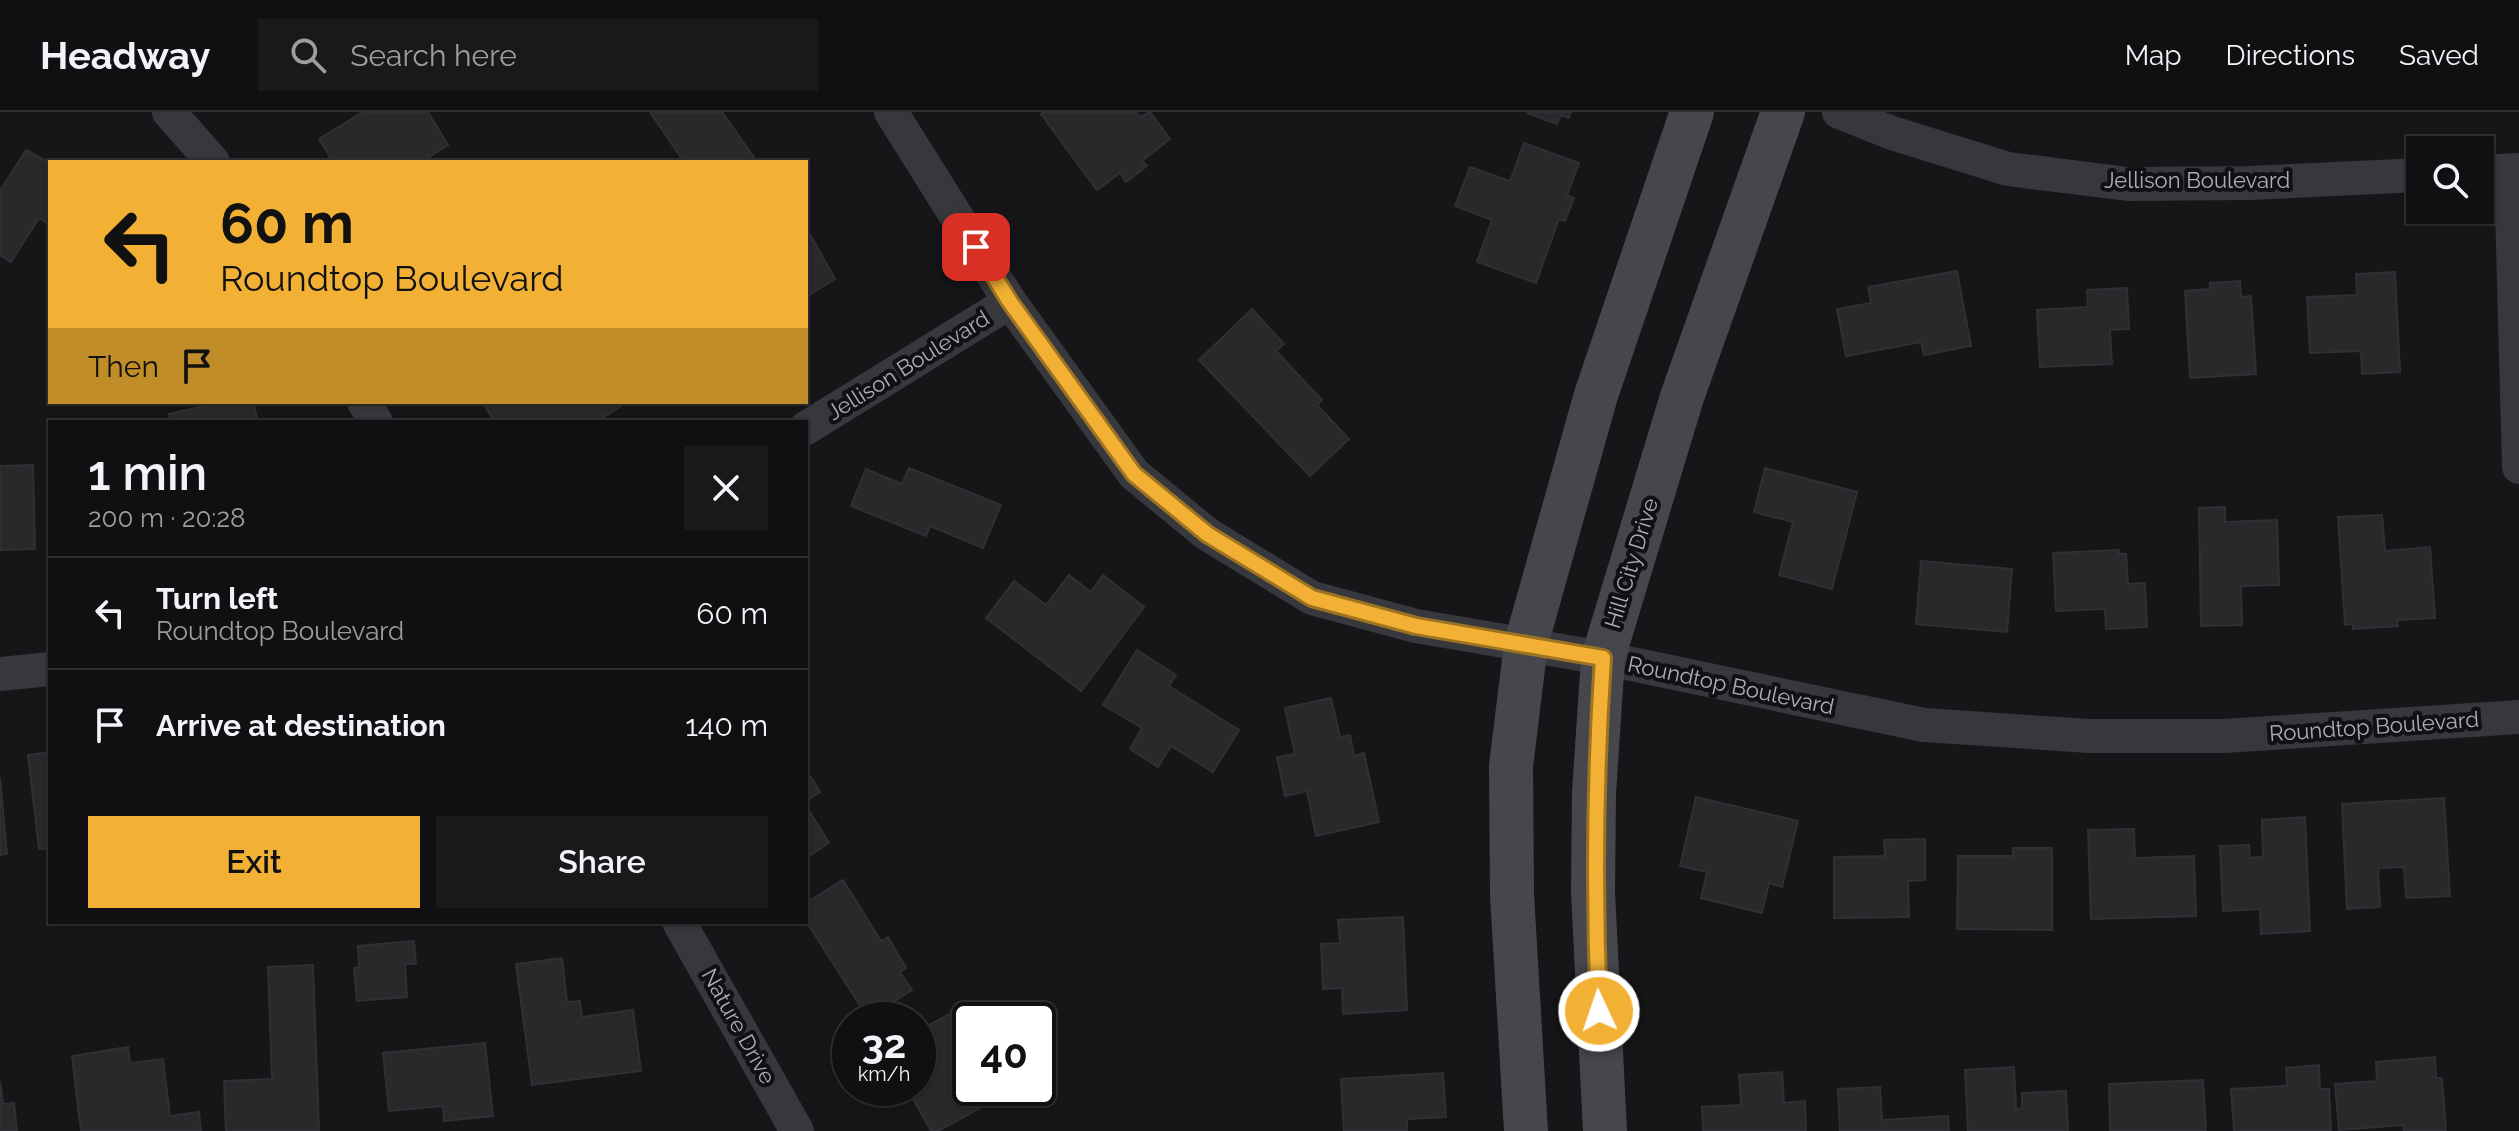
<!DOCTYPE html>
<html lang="en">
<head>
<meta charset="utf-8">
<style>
	:root { --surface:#101012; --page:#19191b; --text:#f1f3f6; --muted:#9c9d9f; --line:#303032; --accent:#f2b134 }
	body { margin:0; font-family:Raleway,sans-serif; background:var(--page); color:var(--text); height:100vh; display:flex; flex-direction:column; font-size:30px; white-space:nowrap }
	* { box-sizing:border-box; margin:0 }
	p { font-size:26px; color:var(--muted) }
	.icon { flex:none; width:44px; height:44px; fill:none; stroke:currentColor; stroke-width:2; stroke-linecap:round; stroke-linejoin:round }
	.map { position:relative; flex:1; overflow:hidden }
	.drawer { position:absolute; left:48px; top:308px; width:760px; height:504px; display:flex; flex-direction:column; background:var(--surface); border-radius:0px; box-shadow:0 2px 6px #0004,0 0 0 2px var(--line) }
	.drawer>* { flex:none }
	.guide { position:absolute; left:48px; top:48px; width:760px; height:244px; border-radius:0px; box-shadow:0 2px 6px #0004,0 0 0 2px var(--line); background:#f2b134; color:#111; overflow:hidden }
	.controls { position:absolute; left:2406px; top:24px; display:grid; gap:16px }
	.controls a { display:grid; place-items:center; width:88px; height:88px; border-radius:0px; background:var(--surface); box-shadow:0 2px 6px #0004,0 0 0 2px var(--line); font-size:40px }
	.speed { position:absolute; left:832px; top:890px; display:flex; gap:16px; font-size:40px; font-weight:700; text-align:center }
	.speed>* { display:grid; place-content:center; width:104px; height:104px; border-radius:50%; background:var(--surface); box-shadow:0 2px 6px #0004,0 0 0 2px var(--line); line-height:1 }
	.speed small { font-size:20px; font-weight:400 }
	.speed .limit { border:4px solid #111; border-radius:12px; background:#fff; color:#111 }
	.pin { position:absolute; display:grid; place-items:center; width:68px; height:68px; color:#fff; margin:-34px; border-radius:16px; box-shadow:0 4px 12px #0006 }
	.me { position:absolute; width:88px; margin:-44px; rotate:357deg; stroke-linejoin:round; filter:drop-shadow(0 0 6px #0008) }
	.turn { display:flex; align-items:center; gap:28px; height:168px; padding:0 40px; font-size:36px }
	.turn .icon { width:104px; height:104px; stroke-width:2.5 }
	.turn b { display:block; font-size:56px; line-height:68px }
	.then { display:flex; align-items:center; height:76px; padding:0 40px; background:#0003; gap:16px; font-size:30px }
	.round { display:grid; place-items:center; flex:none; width:84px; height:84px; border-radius:0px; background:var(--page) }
	.head { display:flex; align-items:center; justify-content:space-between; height:136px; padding:0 40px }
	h1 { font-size:48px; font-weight:600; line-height:60px }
	.primary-button { display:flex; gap:16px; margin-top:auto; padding:16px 40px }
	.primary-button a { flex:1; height:92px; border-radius:0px; background:var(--accent); color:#111; font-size:32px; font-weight:600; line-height:92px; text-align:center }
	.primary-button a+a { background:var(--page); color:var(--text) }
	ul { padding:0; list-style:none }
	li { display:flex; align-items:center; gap:24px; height:112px; padding:0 40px; border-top:2px solid var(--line) }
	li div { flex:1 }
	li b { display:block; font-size:30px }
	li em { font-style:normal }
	header { display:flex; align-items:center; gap:48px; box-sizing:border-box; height:112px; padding:0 40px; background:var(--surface); border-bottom:2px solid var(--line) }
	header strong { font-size:38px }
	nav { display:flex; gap:44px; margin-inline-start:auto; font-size:28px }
	.search { width:560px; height:72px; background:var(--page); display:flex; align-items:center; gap:20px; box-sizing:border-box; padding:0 28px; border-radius:0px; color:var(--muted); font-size:30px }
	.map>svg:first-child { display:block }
</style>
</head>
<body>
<header>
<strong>Headway</strong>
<div class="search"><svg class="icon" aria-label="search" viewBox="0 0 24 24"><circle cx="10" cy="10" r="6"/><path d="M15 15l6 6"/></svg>Search here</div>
<nav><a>Map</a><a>Directions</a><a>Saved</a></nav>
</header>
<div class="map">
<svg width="2519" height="1019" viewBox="0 0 2519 1019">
	<rect width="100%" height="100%" fill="#161618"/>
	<!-- building -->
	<g fill="#29292c" stroke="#303034" stroke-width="2">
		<path d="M363,0h65l20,33 -27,17h-88l-14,-23z"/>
		<path d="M650,0h72l33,47 -5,3h-66z"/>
		<path d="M1045,0h91l4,5 10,-5 20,27 -28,22 5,5 -21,16 -6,-9 -23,17 -56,-76z"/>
		<path d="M1571,0l-2,6 -8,-3 -4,9 -30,-11z"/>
		<path d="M1524,31l55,20 -12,32 7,3 -9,23 -6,-2 -23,64 -59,-21 15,-42 -37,-14 15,-39 40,14z"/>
		<path d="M26,38l24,13v62l-11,-7 -28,44 -11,-7v-64z"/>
		<path d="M806,115l29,52 -29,18z"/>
		<path d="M1957,159l14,75 -47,9 -3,-13 -75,14 -9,-47 34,-6 -3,-16z"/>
		<path d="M2395,160l5,100 -38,2 -1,-23 -51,2 -3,-56 50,-2 -1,-21z"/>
		<path d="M2240,169l1,16 10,-1 5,78 -66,4 -5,-87 25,-2v-6z"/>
		<path d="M2127,176l2,41 -19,1 2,34 -72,3 -3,-57 51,-3 -1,-17z"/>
		<path d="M1252,197l32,35 -8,7 46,49 -5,5 32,34 -39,37 -111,-116z"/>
		<path d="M221,290h32l5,20h-87l-2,-8z"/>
		<path d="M482,290h136l3,4 -25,16h-101z"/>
		<path d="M33,353l2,84 -35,1v-84z"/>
		<path d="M909,356l92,37 -18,43 -53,-22 -4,10 -75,-30 15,-37 36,15z"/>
		<path d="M1765,356l92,24 -25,97 -53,-14 14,-53 -39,-10z"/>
		<path d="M2225,395v15l52,-2 2,65 -38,1 1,39 -41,1 -2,-118z"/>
		<path d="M2382,403l3,36 45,-4 5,71 -38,2 1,6 -45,3v-5l-8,1 -7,-108z"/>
		<path d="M2119,438v4h7l2,30 17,-1 2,44 -41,2 -1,-20 -49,2 -3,-58z"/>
		<path d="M1921,449l91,8 -5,63 -91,-8z"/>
		<path d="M1069,463l22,17 12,-17 41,32 -63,84 -95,-73 28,-37 32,24z"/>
		<path d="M1137,538l39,25 -7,11 70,44 -26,42 -42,-26 -13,21 -28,-18 12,-21 -39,-23z"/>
		<path d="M1331,586l9,39 10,-2 4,21 10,-3 15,69 -63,14 -9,-45 -22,5 -8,-39 18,-3 -10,-46z"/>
		<path d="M50,640v96l-11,1 -11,-94z"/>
		<path d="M806,657l14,23 -14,9z"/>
		<path d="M0,666l7,76 -7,1z"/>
		<path d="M1696,685l102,24 -16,66 -13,-4 -7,30 -61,-15 6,-26 -27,-6z"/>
		<path d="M2444,686l6,98 -44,2 -2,-31 -26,1 2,39 -33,2 -5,-105z"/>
		<path d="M806,694l23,37 -23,15z"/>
		<path d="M2305,705l5,114 -49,3 -1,-25 -37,2 -3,-65 29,-1 1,13 13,-1 -1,-37z"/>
		<path d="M2134,717l1,29 59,-2 2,60 -105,3 -3,-89z"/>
		<path d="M1925,727v41l-17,1 1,36 -75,1v-61l51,-1 -1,-16z"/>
		<path d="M2013,736h39v82l-95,-1 1,-73h55z"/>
		<path d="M843,768l38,61 7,-4 18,31 -6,4 12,18 -44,28 -62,-97v-18z"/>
		<path d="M1403,805l4,93 -64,4 -1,-26 -19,1 -2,-45 19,-1 -2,-23z"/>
		<path d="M414,829l2,23h-11l2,33 -50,4 -3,-33 5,-1 -1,-21z"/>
		<path d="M562,846l5,44 13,-1 2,16 51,-7 8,61 -109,14 -16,-121z"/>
		<path d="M313,853l6,166h-93l-2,-50 48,-2 -4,-112z"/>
		<path d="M970,891l9,17h-9v36l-14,8 24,44 -42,23h-7l-24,-43h11v-57z"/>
		<path d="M485,931l8,73 -49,5 -1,-15 -54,5 -6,-58z"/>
		<path d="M128,935l2,16 33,-4 7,57 29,-4 2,19h-120l-9,-75z"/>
		<path d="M2435,945l1,21h6l4,53h-42l-1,-6 -64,5 -4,-46 42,-3 -1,-19z"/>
		<path d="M2319,953l1,24h9l2,42h-97l-3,-42 56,-3 -1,-18z"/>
		<path d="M2014,955l2,42 6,-1v-15l44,-2 2,40h-100l-3,-61z"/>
		<path d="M1782,960l2,31 21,-2 1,30h-103l-1,-24 39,-2 -2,-30z"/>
		<path d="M1443,961l3,44 -39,2v12h-63l-3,-52z"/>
		<path d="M2203,968l3,51h-96l-1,-47z"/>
		<path d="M0,969l3,23 11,-1 3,28h-17z"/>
		<path d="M1880,975l2,33 66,-4 1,15h-109l-2,-42z"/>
	</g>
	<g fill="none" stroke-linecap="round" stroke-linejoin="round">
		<!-- street -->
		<g stroke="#37383d" stroke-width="34">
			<path d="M169,0l44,50"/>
			<path d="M891,0l119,190 124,172 73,60 105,64 104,28 187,32 321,67 165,11h135l295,-19"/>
			<path d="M1839,0l53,21 116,36 120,15 121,-1 171,-8"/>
			<path d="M2511,59l8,296"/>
			<path d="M2480,60l39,-2"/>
			<path d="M364,290l12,20"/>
			<path d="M806,316l204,-126"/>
			<path d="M0,562l50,-5"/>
			<path d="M679,810l118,209"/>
		</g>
		<!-- secondary -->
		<g stroke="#45474d" stroke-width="44">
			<path d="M1526,1019l-14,-236 -1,-129 15,-122 70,-249 96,-283"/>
			<path d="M1605,1019l-12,-239 1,-99 9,-135 79,-261 101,-285"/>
		</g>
	</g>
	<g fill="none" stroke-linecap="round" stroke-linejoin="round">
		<defs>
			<path id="route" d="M976,135l34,55 124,172 73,60 105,64 104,28 187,32c-8,119 -9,235 -4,353"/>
		</defs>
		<!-- route casing -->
		<use href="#route" stroke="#9d7322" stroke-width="20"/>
		<!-- route -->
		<use href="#route" stroke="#f2b134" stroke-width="14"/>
	</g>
	<g text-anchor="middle" stroke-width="8" stroke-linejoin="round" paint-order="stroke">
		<!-- street labels -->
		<g font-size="22" fill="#a8adb8" stroke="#111113">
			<text x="2197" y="76">Jellison Boulevard</text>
			<text transform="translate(908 253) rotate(-32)" y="8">Jellison Boulevard</text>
			<text transform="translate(1631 451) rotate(-73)" y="8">Hill City Drive</text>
			<text transform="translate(1731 573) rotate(12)" y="8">Roundtop Boulevard</text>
			<text transform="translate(2374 614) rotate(-4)" y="8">Roundtop Boulevard</text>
			<text transform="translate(739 914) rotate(61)" y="8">Nature Drive</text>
		</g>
	</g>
</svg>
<div class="controls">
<a><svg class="icon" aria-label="search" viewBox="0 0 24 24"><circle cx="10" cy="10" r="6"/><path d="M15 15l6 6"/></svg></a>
</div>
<div class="speed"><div>32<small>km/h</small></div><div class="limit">40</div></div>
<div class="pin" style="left:976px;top:135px;background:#d93025"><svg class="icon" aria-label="arrive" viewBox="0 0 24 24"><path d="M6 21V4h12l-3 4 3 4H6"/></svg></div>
<svg class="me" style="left:1599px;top:899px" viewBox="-20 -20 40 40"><circle r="17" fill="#f2b134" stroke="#fff" stroke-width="3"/><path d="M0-11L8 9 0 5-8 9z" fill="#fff"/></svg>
<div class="guide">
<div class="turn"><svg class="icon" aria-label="left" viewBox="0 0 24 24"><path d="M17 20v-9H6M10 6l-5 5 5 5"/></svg><div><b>60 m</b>Roundtop Boulevard</div></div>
<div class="then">Then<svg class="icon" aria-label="arrive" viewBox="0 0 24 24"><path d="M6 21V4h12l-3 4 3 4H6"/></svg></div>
</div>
<section class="drawer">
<div class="head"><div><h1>1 min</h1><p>200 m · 20:28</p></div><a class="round"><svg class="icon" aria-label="close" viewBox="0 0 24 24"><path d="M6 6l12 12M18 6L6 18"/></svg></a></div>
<ul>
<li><svg class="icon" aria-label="left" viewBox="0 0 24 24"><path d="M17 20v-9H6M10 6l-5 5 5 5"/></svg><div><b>Turn left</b><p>Roundtop Boulevard</p></div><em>60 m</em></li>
<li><svg class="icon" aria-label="arrive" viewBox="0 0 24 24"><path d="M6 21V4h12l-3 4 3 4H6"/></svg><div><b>Arrive at destination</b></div><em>140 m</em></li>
</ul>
<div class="primary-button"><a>Exit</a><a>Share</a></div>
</section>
</div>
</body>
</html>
